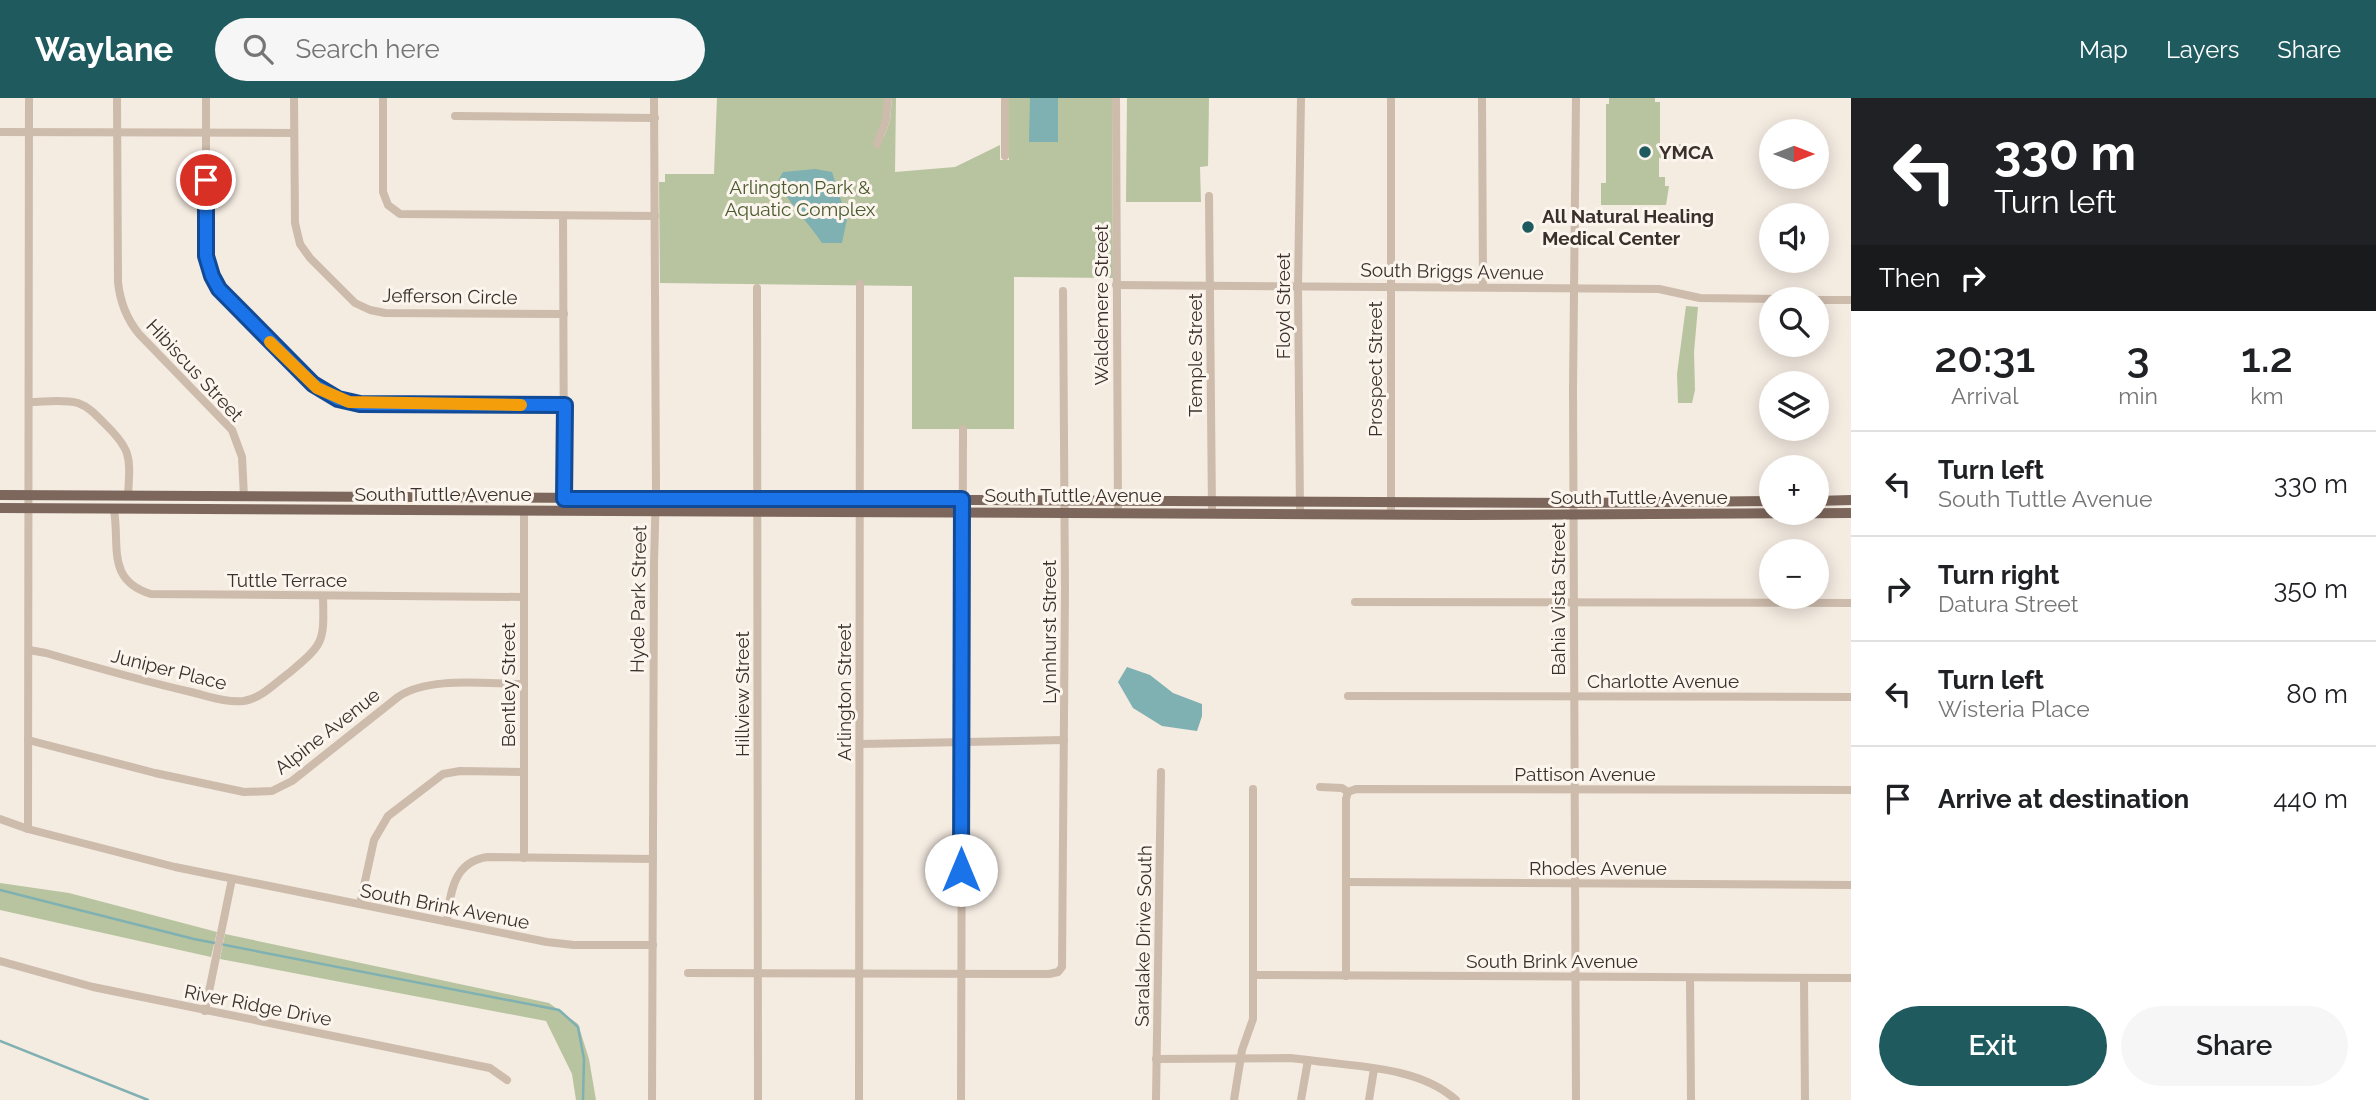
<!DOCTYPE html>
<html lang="en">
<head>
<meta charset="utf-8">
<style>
	:root { --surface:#fff; --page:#f6f6f6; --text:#202124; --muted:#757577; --line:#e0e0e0; --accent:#1f5a5e }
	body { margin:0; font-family:Raleway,sans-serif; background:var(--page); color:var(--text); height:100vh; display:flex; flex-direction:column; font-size:26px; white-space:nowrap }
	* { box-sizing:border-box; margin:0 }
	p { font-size:23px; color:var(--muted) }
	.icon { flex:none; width:38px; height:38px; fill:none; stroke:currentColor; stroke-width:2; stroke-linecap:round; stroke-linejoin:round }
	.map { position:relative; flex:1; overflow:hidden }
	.details { display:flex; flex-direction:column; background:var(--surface); width:525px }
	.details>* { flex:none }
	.hud { background:#202124; color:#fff; overflow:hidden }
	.needle { width:46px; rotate:90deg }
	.controls { position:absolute; left:1759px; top:21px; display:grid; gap:14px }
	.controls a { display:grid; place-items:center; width:70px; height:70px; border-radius:50%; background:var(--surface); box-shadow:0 4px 18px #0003; font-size:35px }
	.pin { position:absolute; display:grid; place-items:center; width:60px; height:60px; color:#fff; margin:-30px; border:4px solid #fff; border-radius:50%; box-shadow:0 2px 7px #0007 }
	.me { position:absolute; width:77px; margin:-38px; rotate:0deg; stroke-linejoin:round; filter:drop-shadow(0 0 5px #0008) }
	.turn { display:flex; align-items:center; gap:24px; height:147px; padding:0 28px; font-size:32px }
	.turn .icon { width:91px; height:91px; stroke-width:2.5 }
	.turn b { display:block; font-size:49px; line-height:60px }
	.then { display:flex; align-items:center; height:66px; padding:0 28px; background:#0003; gap:14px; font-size:26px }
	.eta { display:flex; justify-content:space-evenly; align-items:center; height:119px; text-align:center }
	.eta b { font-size:42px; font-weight:600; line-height:49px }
	.button { display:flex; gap:14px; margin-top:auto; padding:14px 28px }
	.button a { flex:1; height:80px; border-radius:42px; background:var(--accent); color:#fff; font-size:28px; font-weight:600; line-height:80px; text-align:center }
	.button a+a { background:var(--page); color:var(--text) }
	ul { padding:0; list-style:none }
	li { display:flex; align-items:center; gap:21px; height:105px; padding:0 28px; border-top:2px solid var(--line) }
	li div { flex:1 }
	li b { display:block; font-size:26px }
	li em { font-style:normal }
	header { display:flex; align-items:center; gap:42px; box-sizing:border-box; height:98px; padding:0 35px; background:var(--accent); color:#fff }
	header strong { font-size:33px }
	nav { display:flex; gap:38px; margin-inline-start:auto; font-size:24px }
	.search { width:490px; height:63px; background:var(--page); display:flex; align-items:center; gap:18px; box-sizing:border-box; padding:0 24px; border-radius:38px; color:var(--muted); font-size:26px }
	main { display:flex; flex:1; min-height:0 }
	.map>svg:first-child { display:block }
</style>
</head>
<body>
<header>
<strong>Waylane</strong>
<div class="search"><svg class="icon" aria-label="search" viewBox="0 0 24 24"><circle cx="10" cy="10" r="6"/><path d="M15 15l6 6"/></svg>Search here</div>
<nav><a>Map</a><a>Layers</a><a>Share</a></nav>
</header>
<main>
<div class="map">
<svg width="1851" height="1002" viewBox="0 0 1851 1002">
	<rect width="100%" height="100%" fill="#f4ebe1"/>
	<!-- green -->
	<g fill="#b8c4a0">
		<path d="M717,0h167v39l6,-16 2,-23h4l-1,74 60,-5 45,-22v15h9v-62h103l1,180 -99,-1v152h-102v-143l-252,-3 -1,-101h6v-8h49z"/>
		<path d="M1127,0h82l-1,68 -8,1 1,35h-75z"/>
		<path d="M1609,0h46v4h5v44l24,-2 -1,16 -24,-2v19h6v9h4l-3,19h-65v-22h5v-79h3z"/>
		<path d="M1686,208l12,1 -4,45 1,38 -3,13h-14l-1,-29z"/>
		<path d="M0,785l69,10 148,39 -6,25 -211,-47z"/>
		<path d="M225,836l324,69 29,21 11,35 7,41h-20l-4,-26 -26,-53 -326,-62z"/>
	</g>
	<!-- water -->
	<g fill="#7fb0b2">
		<path d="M1030,0h28v44h-29z"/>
		<path d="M815,71l17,3 15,47 -5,24h-20c-14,-21 -34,-40 -44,-62l5,-9z"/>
		<path d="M1127,569l23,8 23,18 29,11v12l-5,15 -35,-5 -29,-18 -15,-26z"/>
	</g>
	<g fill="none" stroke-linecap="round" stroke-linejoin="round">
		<!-- stream -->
		<g stroke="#7fb0b2" stroke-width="2.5">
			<path d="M0,792l194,49 365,71 19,17 6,32 -1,41"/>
			<path d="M0,943l148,59"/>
		</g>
		<!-- minor -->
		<g stroke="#cdbbac" stroke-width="8">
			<path d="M117,0l1,184c2,20 8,36 21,52l93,96 10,27 2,40"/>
			<path d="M206,0v151l2,15 8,20 12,16 85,84 25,15 23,5 204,1"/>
			<path d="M294,0l1,125 5,21 10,14 45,45 15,7 15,3 179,1"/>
			<path d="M383,0v94l5,13 12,9 255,2"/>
			<path d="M1005,0v58"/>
			<path d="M1116,0l2,414"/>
			<path d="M1482,0l1,188"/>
			<path d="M455,18l200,2"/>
			<path d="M0,34l294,1"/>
			<path d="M877,46l9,-24 2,-22"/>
			<path d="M1209,98l3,317"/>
			<path d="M563,118l1,283"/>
			<path d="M1116,187l543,4 41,9 86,1"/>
			<path d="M757,190l1,812"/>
			<path d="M1816,202h35"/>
			<path d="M29,304c15,0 34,-3 49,1 11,4 18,12 26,20 29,28 26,35 24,73"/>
			<path d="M114,412c6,36 -8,70 37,84l373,3"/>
			<path d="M1300,415l-2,-227 3,-188"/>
			<path d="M1391,416v-416"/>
			<path d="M1355,504l496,1"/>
			<path d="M29,552l17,3c48,14 97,28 145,39 17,4 36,11 53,9 18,-3 31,-18 45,-28 36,-30 35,-31 34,-77"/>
			<path d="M1348,598l503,1"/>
			<path d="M28,642l127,33 89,19 28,-1 20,-10 106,-84c30,-21 88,-13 125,-13"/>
			<path d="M860,646l204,-4"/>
			<path d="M1320,689l22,1 6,4 8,-3 495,1"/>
			<path d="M0,721l28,10 147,38 372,75 27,3h79"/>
			<path d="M28,731l1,-731"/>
			<path d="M524,760v-346"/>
			<path d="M1346,784l505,3"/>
			<path d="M360,806l14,-64 14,-24 55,-42 17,-3 63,1"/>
			<path d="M447,824c3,-28 6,-61 41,-65l165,2"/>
			<path d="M0,863l93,26 397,81 17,12"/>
			<path d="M688,875l361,1 9,-2 4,-5 3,-378 -2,-298"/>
			<path d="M1253,877l598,3"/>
			<path d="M1346,878v-177l2,-7"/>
			<path d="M1690,880l1,122"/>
			<path d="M1804,880l1,122"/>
			<path d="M205,913l27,-132"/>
			<path d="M1156,961l134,-1 18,2c48,7 111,6 148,40"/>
			<path d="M652,1002l2,-536 2,-76 -2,-390"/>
			<path d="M859,1002l1,-816"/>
			<path d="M961,1002l2,-671"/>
			<path d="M1156,1002l5,-328"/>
			<path d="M1234,1002l8,-50 11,-31v-230"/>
			<path d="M1301,1002l7,-40"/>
			<path d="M1369,1002l5,-31"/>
			<path d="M1576,1002l-3,-711 3,-291"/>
		</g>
		<!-- major -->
		<g stroke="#7d675c" stroke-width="10">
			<path d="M0,397l1574,8 197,-2"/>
			<path d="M1816,403l35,-1"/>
			<path d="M0,410l1464,7 387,-2"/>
		</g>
	</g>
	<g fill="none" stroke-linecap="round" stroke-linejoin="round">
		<defs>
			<path id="route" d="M206,82v76l6,20 7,13 94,95 25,15 22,5 205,1 -1,94h398l-1,371"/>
		</defs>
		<!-- route casing -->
		<use href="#route" stroke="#114b97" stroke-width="18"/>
		<!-- route -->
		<use href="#route" stroke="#1a73e8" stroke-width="12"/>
		<!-- slow -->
		<path stroke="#f59e0b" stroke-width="12" d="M270,244l47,46 32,14 172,3"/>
	</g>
	<!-- markers -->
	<g fill="#1f5a5e" stroke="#fbf5ee" stroke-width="2.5">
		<circle cx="1645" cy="54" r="7"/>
		<circle cx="1528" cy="129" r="7"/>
	</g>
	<g text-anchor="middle" stroke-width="6" stroke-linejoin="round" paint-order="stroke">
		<!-- poi labels -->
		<g font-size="19" font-weight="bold" fill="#3b302b" stroke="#fbf5ee" text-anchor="start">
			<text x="1659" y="61">YMCA</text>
			<text x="1542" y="125">All Natural Healing<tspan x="1542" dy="22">Medical Center</tspan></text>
		</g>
		<!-- park labels -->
		<g font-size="19" fill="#4a5a2e" stroke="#fbf5ee">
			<text x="800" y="96">Arlington Park &amp;<tspan x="800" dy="22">Aquatic Complex</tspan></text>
		</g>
		<!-- street labels -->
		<g font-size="19" fill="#3b302b" stroke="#fbf5ee">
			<text transform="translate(1452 173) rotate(1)" y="7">South Briggs Avenue</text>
			<text transform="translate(450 198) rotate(1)" y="7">Jefferson Circle</text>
			<text transform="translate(1101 207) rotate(-90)" y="7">Waldemere Street</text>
			<text transform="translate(1283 208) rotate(-90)" y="7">Floyd Street</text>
			<text transform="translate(1195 257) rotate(-90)" y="7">Temple Street</text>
			<text transform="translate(1375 271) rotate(-90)" y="7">Prospect Street</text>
			<text transform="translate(195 272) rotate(47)" y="7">Hibiscus Street</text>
			<text x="443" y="403">South Tuttle Avenue</text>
			<text x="1073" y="404">South Tuttle Avenue</text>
			<text x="1639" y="406">South Tuttle Avenue</text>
			<text x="287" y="489">Tuttle Terrace</text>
			<text transform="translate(638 501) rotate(-89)" y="7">Hyde Park Street</text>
			<text transform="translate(1558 501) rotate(-90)" y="7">Bahia Vista Street</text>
			<text transform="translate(1049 534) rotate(-90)" y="7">Lynnhurst Street</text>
			<text transform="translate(169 571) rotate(14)" y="7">Juniper Place</text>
			<text x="1663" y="590">Charlotte Avenue</text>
			<text transform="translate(508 587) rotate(-90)" y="7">Bentley Street</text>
			<text transform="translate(844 594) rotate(-90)" y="7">Arlington Street</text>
			<text transform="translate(742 596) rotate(-90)" y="7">Hillview Street</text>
			<text transform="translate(327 633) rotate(-38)" y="7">Alpine Avenue</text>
			<text x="1585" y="683">Pattison Avenue</text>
			<text x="1598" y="777">Rhodes Avenue</text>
			<text transform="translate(445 808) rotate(11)" y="7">South Brink Avenue</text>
			<text transform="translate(1143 838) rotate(-89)" y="7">Saralake Drive South</text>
			<text x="1552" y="870">South Brink Avenue</text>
			<text transform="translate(258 907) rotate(11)" y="7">River Ridge Drive</text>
		</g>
	</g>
</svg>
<div class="controls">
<a><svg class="needle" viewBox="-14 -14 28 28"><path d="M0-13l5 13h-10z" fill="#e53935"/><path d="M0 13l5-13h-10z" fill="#757577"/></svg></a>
<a><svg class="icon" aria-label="sound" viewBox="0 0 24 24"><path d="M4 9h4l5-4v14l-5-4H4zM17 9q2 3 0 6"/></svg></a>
<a><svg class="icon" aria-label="search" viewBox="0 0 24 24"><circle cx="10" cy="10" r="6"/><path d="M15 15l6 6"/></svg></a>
<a><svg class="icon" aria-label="layers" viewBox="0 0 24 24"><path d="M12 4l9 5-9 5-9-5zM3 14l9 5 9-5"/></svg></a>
<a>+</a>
<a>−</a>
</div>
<div class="pin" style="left:206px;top:82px;background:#d93025"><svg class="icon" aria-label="arrive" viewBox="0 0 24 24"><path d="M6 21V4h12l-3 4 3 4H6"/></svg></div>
<svg class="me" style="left:961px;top:772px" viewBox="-20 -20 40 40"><circle r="19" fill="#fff"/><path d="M0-13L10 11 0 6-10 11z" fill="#1a73e8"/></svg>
</div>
<section class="details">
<div class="hud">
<div class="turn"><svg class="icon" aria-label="left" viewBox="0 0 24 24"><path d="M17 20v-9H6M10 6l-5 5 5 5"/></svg><div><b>330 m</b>Turn left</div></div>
<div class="then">Then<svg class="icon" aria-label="right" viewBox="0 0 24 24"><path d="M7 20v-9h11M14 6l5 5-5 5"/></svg></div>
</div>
<div class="eta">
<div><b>20:31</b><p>Arrival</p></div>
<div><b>3</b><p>min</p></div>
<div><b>1.2</b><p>km</p></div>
</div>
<ul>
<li><svg class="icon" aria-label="left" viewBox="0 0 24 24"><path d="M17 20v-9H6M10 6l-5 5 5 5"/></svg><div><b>Turn left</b><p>South Tuttle Avenue</p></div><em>330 m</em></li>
<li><svg class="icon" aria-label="right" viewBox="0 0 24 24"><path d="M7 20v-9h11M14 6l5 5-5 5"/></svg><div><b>Turn right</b><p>Datura Street</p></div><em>350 m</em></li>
<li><svg class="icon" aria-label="left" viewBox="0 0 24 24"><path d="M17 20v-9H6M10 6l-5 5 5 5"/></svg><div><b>Turn left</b><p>Wisteria Place</p></div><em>80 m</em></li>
<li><svg class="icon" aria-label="arrive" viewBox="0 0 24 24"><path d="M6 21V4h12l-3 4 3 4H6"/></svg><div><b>Arrive at destination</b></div><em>440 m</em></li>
</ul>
<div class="button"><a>Exit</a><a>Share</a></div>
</section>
</main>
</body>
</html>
